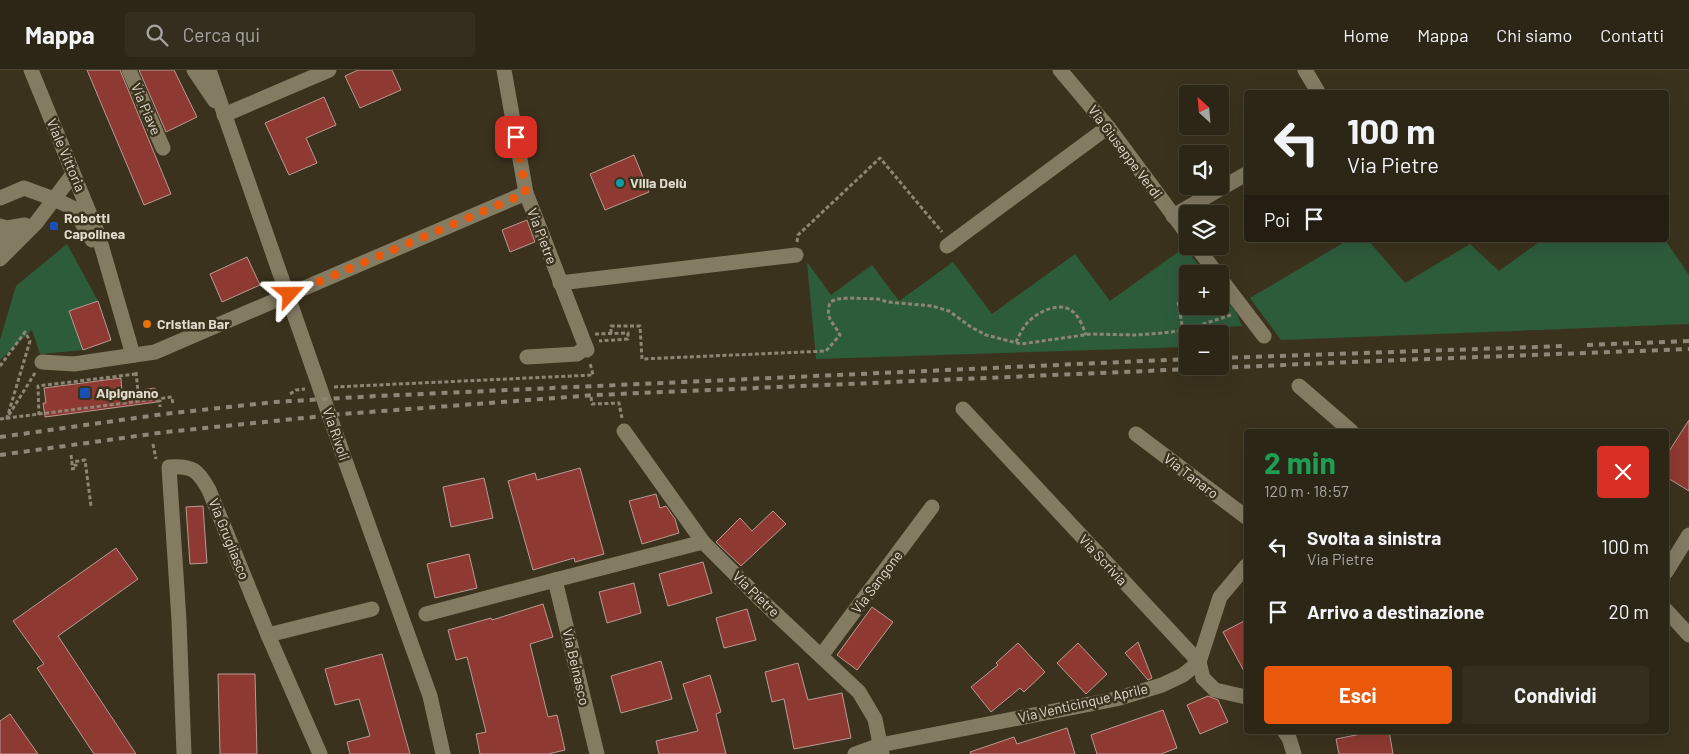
<!DOCTYPE html>
<html lang="it">
<head>
<meta charset="utf-8">
<style>
	:root { --surface:#2c2616; --page:#342e1f; --text:#f1f3f6; --muted:#a6a5a1; --line:#484335; --accent:#ea580c }
	body { margin:0; font-family:Barlow,sans-serif; background:var(--page); color:var(--text); height:100vh; display:flex; flex-direction:column; font-size:19px; white-space:nowrap }
	* { box-sizing:border-box; margin:0 }
	p { font-size:16px; color:var(--muted) }
	.icon { flex:none; width:28px; height:28px; fill:none; stroke:currentColor; stroke-width:2; stroke-linecap:round; stroke-linejoin:round }
	.map { position:relative; flex:1; overflow:hidden }
	.details { position:absolute; left:1244px; top:359px; width:425px; height:305px; display:flex; flex-direction:column; background:var(--surface); border-radius:5px; box-shadow:0 5px 20px #0002,0 0 0 1px var(--line) }
	.details>* { flex:none }
	.guide { position:absolute; left:1244px; top:20px; width:425px; height:152px; border-radius:5px; box-shadow:0 5px 20px #0002,0 0 0 1px var(--line); background:#2c2616; color:var(--text); overflow:hidden }
	.needle { width:32px; rotate:334deg }
	.controls { position:absolute; left:1179px; top:15px; display:grid; gap:10px }
	.controls a { display:grid; place-items:center; width:50px; height:50px; border-radius:5px; background:var(--surface); box-shadow:0 5px 20px #0002,0 0 0 1px var(--line); font-size:25px }
	.pin { position:absolute; display:grid; place-items:center; width:42px; height:42px; color:#fff; margin:-21px; border-radius:10px; box-shadow:0 2px 8px #0006 }
	.me { position:absolute; width:55px; margin:-28px; rotate:66deg; stroke-linejoin:round; filter:drop-shadow(0 0 4px #0008) }
	.turn { display:flex; align-items:center; gap:18px; height:105px; padding:0 20px; font-size:22px }
	.turn .icon { width:65px; height:65px; stroke-width:2.5 }
	.turn b { display:block; font-size:35px; line-height:42px }
	.then { display:flex; align-items:center; height:48px; padding:0 20px; background:#0003; gap:10px; font-size:19px }
	.round { display:grid; place-items:center; flex:none; width:52px; height:52px; border-radius:5px; background:var(--page) }
	.head { display:flex; align-items:center; justify-content:space-between; height:85px; padding:0 20px }
	h1 { font-size:30px; font-weight:700; line-height:38px; color:#1e9e55 }
	.button { display:flex; gap:10px; margin-top:auto; padding:10px 20px }
	.button a { flex:1; height:58px; border-radius:5px; background:var(--accent); color:#fff; font-size:20px; font-weight:700; line-height:58px; text-align:center }
	.button a+a { background:var(--page); color:var(--text) }
	ul { padding:0; list-style:none }
	li { display:flex; align-items:center; gap:15px; height:65px; padding:0 20px }
	li div { flex:1 }
	li b { display:block; font-size:19px }
	li em { font-style:normal }
	header { display:flex; align-items:center; gap:30px; box-sizing:border-box; height:70px; padding:0 25px; background:var(--surface); border-bottom:1px solid var(--line) }
	header strong { font-size:24px }
	nav { display:flex; gap:28px; margin-inline-start:auto; font-size:18px }
	.search { width:350px; height:45px; background:var(--page); display:flex; align-items:center; gap:12px; box-sizing:border-box; padding:0 18px; border-radius:5px; color:var(--muted); font-size:19px }
	.map>svg:first-child { display:block }
</style>
</head>
<body>
<header>
<strong>Mappa</strong>
<div class="search"><svg class="icon" aria-label="search" viewBox="0 0 24 24"><circle cx="10" cy="10" r="6"/><path d="M15 15l6 6"/></svg>Cerca qui</div>
<nav><a>Home</a><a>Mappa</a><a>Chi siamo</a><a>Contatti</a></nav>
</header>
<div class="map">
<svg width="1689" height="684" viewBox="0 0 1689 684">
	<rect width="100%" height="100%" fill="#3b321d"/>
	<!-- green -->
	<g fill="#2d5c3b">
		<path d="M1348,170h20l37,43 65,-39 29,27 43,-31h123l24,35v49l-408,16 -31,-42z"/>
		<path d="M67,174l31,57 -28,10 13,39 -43,4 -8,-24 -32,30v-20l16,-54z"/>
		<path d="M1185,177l21,27h-18v32h32v-15l16,21 6,14 -18,1v19h-4v-12h-32l-1,13 -371,12 -9,-97 24,33 41,-30 27,36 54,-39 39,52 83,-60 35,47z"/>
	</g>
	<!-- building -->
	<g fill="#8e3a32" stroke="#b89a95">
		<path d="M87,0h33l51,124 -27,11z"/>
		<path d="M139,0h35l23,47 -31,15z"/>
		<path d="M358,0h34l9,20 -41,18 -15,-32z"/>
		<path d="M324,27l12,28 -30,13 11,25 -28,12 -24,-52z"/>
		<path d="M634,85l15,37 -44,18 -15,-36z"/>
		<path d="M527,150l8,22 -25,10 -8,-22z"/>
		<path d="M247,187l13,28 -38,17 -12,-28z"/>
		<path d="M98,231l13,39 -28,10 -14,-39z"/>
		<path d="M121,308l1,15 33,-5 2,14 -112,15 -2,-14h3l-2,-15z"/>
		<path d="M1689,350v71l-23,-14v-21z"/>
		<path d="M580,398l24,86 -29,8 -1,-4 -41,12 -25,-89 27,-8 2,7z"/>
		<path d="M484,408l9,40 -42,9 -8,-40z"/>
		<path d="M656,424l4,14 6,-2 9,13 4,14 -37,11 -13,-43z"/>
		<path d="M203,436l4,57 -17,1 -4,-57z"/>
		<path d="M773,441l13,13 -45,42 -25,-24 24,-24 12,13z"/>
		<path d="M116,478l22,31 -80,57 78,118h-42l-57,-86 7,-4 -31,-43z"/>
		<path d="M469,484l8,34 -42,10 -8,-34z"/>
		<path d="M703,492l9,31 -44,13 -9,-32z"/>
		<path d="M634,513l7,30 -34,10 -8,-31z"/>
		<path d="M543,534l10,33 -23,7 18,73 9,-2 8,35 -17,4h-68l-4,-20 10,-2 -19,-75 -11,3 -8,-30 43,-12 1,2z"/>
		<path d="M872,537l21,15 -36,48 -20,-15z"/>
		<path d="M747,539l9,31 -32,8 -8,-30z"/>
		<path d="M1246,550v55l-23,-43z"/>
		<path d="M1138,572l14,36 -4,2 -23,-27z"/>
		<path d="M1018,573l27,29 -21,20 -4,-4 -29,24 -20,-25 27,-22 -2,-2z"/>
		<path d="M1078,573l29,31 -21,20 -29,-31z"/>
		<path d="M382,584l28,100h-60l-3,-12 23,-6 -11,-37 -24,6 -10,-36z"/>
		<path d="M661,591l11,38 -51,14 -10,-37z"/>
		<path d="M798,593l10,37 34,-7 9,45 -57,11 -10,-50 -12,3 -7,-30z"/>
		<path d="M218,604h37l2,80h-37z"/>
		<path d="M710,605l11,37 -5,2 10,40h-67l-3,-13 42,-10 -15,-47z"/>
		<path d="M1208,626l10,4 10,22 -28,12 -13,-29z"/>
		<path d="M1163,640l14,38 -16,6h-64l-6,-19z"/>
		<path d="M10,644l28,40h-38v-33z"/>
		<path d="M1067,658l8,26h-104l-1,-2 44,-15 3,7z"/>
		<path d="M1376,661h13l4,23h-54l-3,-15z"/>
	</g>
	<g fill="none" stroke-linecap="round" stroke-linejoin="round">
		<!-- path -->
		<g stroke="#8d8675" stroke-width="3" stroke-dasharray="4 2.5" stroke-linecap="butt">
			<path d="M797,172l1,-7 82,-77 62,74"/>
			<path d="M1178,232l5,28"/>
			<path d="M611,263v-7h29l2,33 184,-8 14,-16c-7,-14 -15,-15 -10,-33l7,-3 12,-1 29,1 10,3 44,4 17,5 22,16 15,8 35,9 70,-10 45,1 27,-2 22,-3 46,-15"/>
			<path d="M595,264l33,-1v6l-29,2"/>
			<path d="M1016,272c3,-6 7,-15 12,-20 10,-10 31,-21 44,-11 7,5 11,16 14,24"/>
			<path d="M0,296l25,-34 5,9 -23,77 28,-45"/>
			<path d="M136,302l3,29"/>
			<path d="M334,317l259,-12 -3,-12"/>
			<path d="M290,324l6,-4 9,-1"/>
			<path d="M591,327l1,7 27,-1 3,15"/>
			<path d="M157,331h3v6"/>
			<path d="M39,345l-1,-29 98,-12"/>
			<path d="M0,349l172,-22 1,8"/>
			<path d="M153,374l3,15"/>
			<path d="M71,385l1,7"/>
			<path d="M71,399l5,-1v-3l-4,1v-4l13,-2 6,46"/>
		</g>
		<!-- minor -->
		<g stroke="#847b63" stroke-width="15">
			<path d="M31,0l67,164 35,121"/>
			<path d="M129,0l34,78"/>
			<path d="M194,0l21,31"/>
			<path d="M209,0l137,393 84,233 13,58"/>
			<path d="M504,0l22,123 61,157"/>
			<path d="M1060,0l48,57 80,108"/>
			<path d="M1305,0l13,22"/>
			<path d="M224,45l105,-45"/>
			<path d="M0,128l24,-10 30,11 19,9 19,32"/>
			<path d="M1173,146l73,-42"/>
			<path d="M0,156l7,2 18,-3"/>
			<path d="M0,172l21,-11"/>
			<path d="M947,176l161,-119"/>
			<path d="M1196,176l21,28"/>
			<path d="M0,189l36,-36 37,-49"/>
			<path d="M1220,208l44,58"/>
			<path d="M560,213l236,-28"/>
			<path d="M527,287l50,-3 9,-7"/>
			<path d="M42,292l32,2 81,-12 371,-159"/>
			<path d="M1299,316l52,45"/>
			<path d="M963,339l236,253 4,16 12,12 31,7"/>
			<path d="M624,361l79,111 57,57 99,93 16,27 7,35"/>
			<path d="M1136,364l110,83"/>
			<path d="M1666,502l23,-37"/>
			<path d="M1666,540l23,25"/>
			<path d="M426,544l129,-34"/>
			<path d="M268,565l104,-26"/>
			<path d="M821,586l111,-149"/>
			<path d="M1284,661l5,7 5,16"/>
			<path d="M184,684l-5,-134 -10,-153c23,-2 29,3 40,23l59,145 52,119"/>
			<path d="M597,684l-42,-174 148,-38"/>
			<path d="M855,684l25,-9 236,-46 46,-14 21,-10 16,-13 21,-65 26,-31"/>
		</g>
		<!-- rail -->
		<g stroke="#8f8878" stroke-width="4" stroke-dasharray="6 6" stroke-linecap="butt">
			<path d="M1587,275l102,-4"/>
			<path d="M1220,288l345,-12"/>
			<path d="M0,367l164,-23 111,-12 102,-6 811,-37"/>
			<path d="M0,385l166,-23 177,-18 252,-19 780,-34 314,-12"/>
		</g>
	</g>
	<g fill="none" stroke-linecap="round" stroke-linejoin="round">
		<!-- route -->
		<path stroke="#ea580c" stroke-width="9" stroke-dasharray="0 16.2" d="M290,224l236,-101 -10,-56"/>
	</g>
	<!-- markers -->
	<circle fill="#0f9aa8" stroke="#3b321d" stroke-width="2" cx="620" cy="113" r="5"/>
	<g fill="#1a4fb4" stroke="#3b321d" stroke-width="2">
		<rect x="49" y="151" width="10" height="10" rx="2.5"/>
		<rect x="79" y="317" width="12" height="12" rx="2.5"/>
	</g>
	<circle fill="#e8710a" stroke="#3b321d" stroke-width="2" cx="147" cy="254" r="5"/>
	<g text-anchor="middle" stroke-width="5" stroke-linejoin="round" paint-order="stroke">
		<!-- street labels -->
		<g font-size="14" fill="#e0dbce" stroke="#3b321d">
			<text transform="translate(146 39) rotate(67)" y="5">Via Piave</text>
			<text transform="translate(1125 82) rotate(53)" y="5">Via Giuseppe Verdi</text>
			<text transform="translate(66 85) rotate(67)" y="5">Viale Vittoria</text>
			<text transform="translate(542 166) rotate(69)" y="5">Via Pietre</text>
			<text transform="translate(336 364) rotate(71)" y="5">Via Rivoli</text>
			<text transform="translate(1191 406) rotate(37)" y="5">Via Tanaro</text>
			<text transform="translate(229 469) rotate(68)" y="5">Via Grugliasco</text>
			<text transform="translate(1103 490) rotate(47)" y="5">Via Scrivia</text>
			<text transform="translate(877 512) rotate(-53)" y="5">Via Sangone</text>
			<text transform="translate(756 524) rotate(44)" y="5">Via Pietre</text>
			<text transform="translate(576 597) rotate(77)" y="5">Via Beinasco</text>
			<text transform="translate(1083 633) rotate(-13)" y="5">Via Venticinque Aprile</text>
		</g>
		<!-- poi labels -->
		<g font-size="14" font-weight="bold" fill="#e0dbce" stroke="#3b321d" text-anchor="start">
			<text x="630" y="118">Villa Delù</text>
			<text x="64" y="153">Robotti<tspan x="64" dy="16">Capolinea</tspan></text>
			<text x="157" y="259">Cristian Bar</text>
			<text x="96" y="328">Alpignano</text>
		</g>
	</g>
</svg>
<div class="controls">
<a><svg class="needle" viewBox="-14 -14 28 28"><path d="M0-13l5 13h-10z" fill="#e53935"/><path d="M0 13l5-13h-10z" fill="#a6a5a1"/></svg></a>
<a><svg class="icon" aria-label="sound" viewBox="0 0 24 24"><path d="M4 9h4l5-4v14l-5-4H4zM17 9q2 3 0 6"/></svg></a>
<a><svg class="icon" aria-label="layers" viewBox="0 0 24 24"><path d="M12 4l9 5-9 5-9-5zM3 14l9 5 9-5"/></svg></a>
<a>+</a>
<a>−</a>
</div>
<div class="pin" style="left:516px;top:67px;background:#d93025"><svg class="icon" aria-label="arrive" viewBox="0 0 24 24"><path d="M6 21V4h12l-3 4 3 4H6"/></svg></div>
<svg class="me" style="left:290px;top:224px" viewBox="-20 -20 40 40"><path d="M0-17L14 15 0 8-14 15z" fill="#ea580c" stroke="#fff" stroke-width="4"/></svg>
<div class="guide">
<div class="turn"><svg class="icon" aria-label="left" viewBox="0 0 24 24"><path d="M17 20v-9H6M10 6l-5 5 5 5"/></svg><div><b>100 m</b>Via Pietre</div></div>
<div class="then">Poi<svg class="icon" aria-label="arrive" viewBox="0 0 24 24"><path d="M6 21V4h12l-3 4 3 4H6"/></svg></div>
</div>
<section class="details">
<div class="head"><div><h1>2 min</h1><p>120 m · 18:57</p></div><a class="round" style="background:#d93025;color:#fff"><svg class="icon" aria-label="close" viewBox="0 0 24 24"><path d="M6 6l12 12M18 6L6 18"/></svg></a></div>
<ul>
<li><svg class="icon" aria-label="left" viewBox="0 0 24 24"><path d="M17 20v-9H6M10 6l-5 5 5 5"/></svg><div><b>Svolta a sinistra</b><p>Via Pietre</p></div><em>100 m</em></li>
<li><svg class="icon" aria-label="arrive" viewBox="0 0 24 24"><path d="M6 21V4h12l-3 4 3 4H6"/></svg><div><b>Arrivo a destinazione</b></div><em>20 m</em></li>
</ul>
<div class="button"><a>Esci</a><a>Condividi</a></div>
</section>
</div>
</body>
</html>
